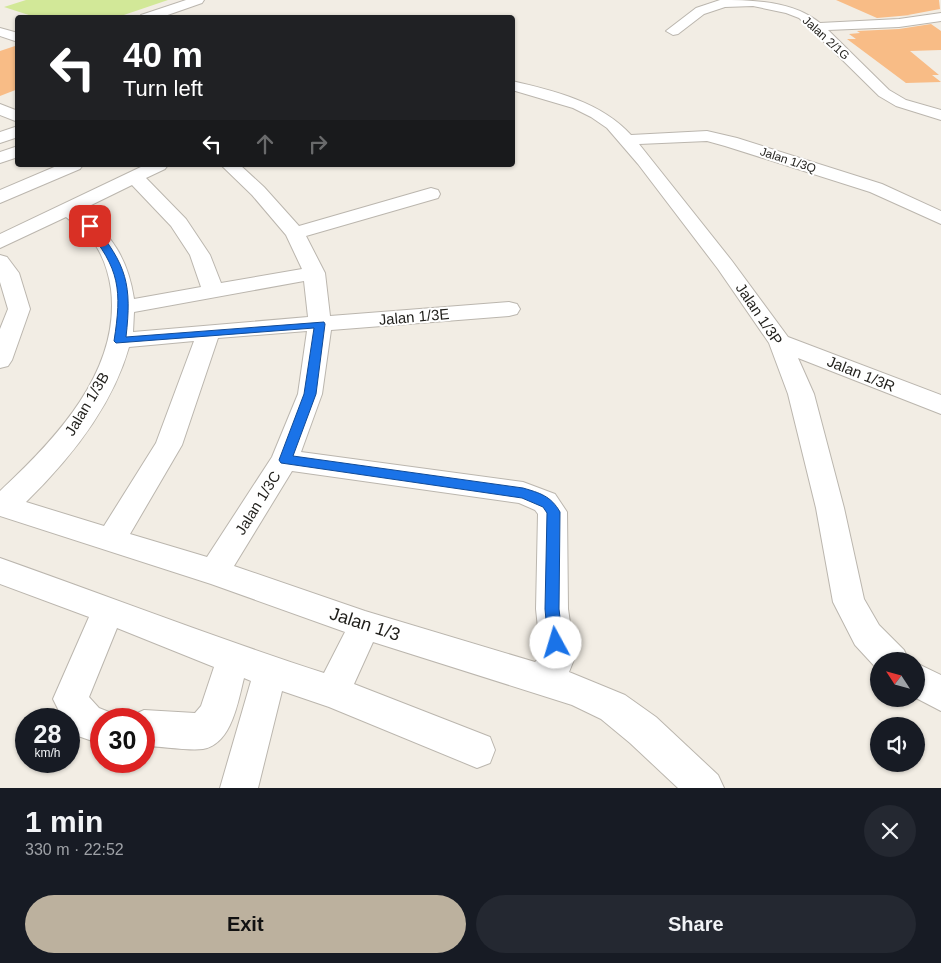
<!DOCTYPE html>
<html lang="en">
<head>
<meta charset="utf-8">
<style>
	:root { --surface:#171b24; --page:#242831; --text:#f1f3f6; --muted:#9ea1a6; --accent:#bcb19e }
	body { margin:0; font-family:Helvetica,sans-serif; background:var(--page); color:var(--text); height:100vh; display:flex; flex-direction:column; font-size:19px; white-space:nowrap }
	* { box-sizing:border-box; margin:0 }
	p { font-size:16px; color:var(--muted) }
	.icon { flex:none; width:28px; height:28px; fill:none; stroke:currentColor; stroke-width:2; stroke-linecap:round; stroke-linejoin:round }
	.map { position:relative; height:788px; overflow:hidden }
	.details { display:flex; flex-direction:column; background:var(--surface); flex:1 }
	.details>* { flex:none }
	.banner { position:absolute; left:15px; top:15px; width:500px; height:152px; border-radius:5px; box-shadow:0 1px 4px #0004; background:#202124; color:#fff; overflow:hidden }
	.needle { width:32px; rotate:306deg }
	.controls { position:absolute; left:870px; top:652px; display:grid; gap:10px }
	.controls a { display:grid; place-items:center; width:55px; height:55px; border-radius:50%; background:var(--surface); box-shadow:0 1px 4px #0004; font-size:25px }
	.speed { position:absolute; left:15px; top:708px; display:flex; gap:10px; font-size:25px; font-weight:700; text-align:center }
	.speed>* { display:grid; place-content:center; width:65px; height:65px; border-radius:50%; background:var(--surface); box-shadow:0 1px 4px #0004; line-height:1 }
	.speed small { font-size:12px; font-weight:400 }
	.speed .limit { border:8px solid #d22; background:#fff; color:#111 }
	.pin { position:absolute; display:grid; place-items:center; width:42px; height:42px; color:#fff; margin:-21px; border-radius:10px; box-shadow:0 2px 8px #0006 }
	.me { position:absolute; width:55px; margin:-28px; rotate:354deg; stroke-linejoin:round; filter:drop-shadow(0 0 4px #0008) }
	.turn { display:flex; align-items:center; gap:18px; height:105px; padding:0 25px; font-size:22px }
	.turn .icon { width:65px; height:65px; stroke-width:2.5 }
	.turn b { display:block; font-size:35px; line-height:42px }
	.lanes { display:flex; align-items:center; height:48px; padding:0 25px; background:#0003; justify-content:center; gap:25px; direction:ltr }
	.lanes .off { opacity:.35 }
	.round { display:grid; place-items:center; flex:none; width:52px; height:52px; border-radius:26px; background:var(--page) }
	.head { display:flex; align-items:center; justify-content:space-between; height:85px; padding:0 25px }
	h1 { font-size:30px; font-weight:700; line-height:38px }
	.button { display:flex; gap:10px; margin-top:auto; padding:10px 25px }
	.button a { flex:1; height:58px; border-radius:30px; background:var(--accent); color:#111; font-size:20px; font-weight:700; line-height:58px; text-align:center }
	.button a+a { background:var(--page); color:var(--text) }
	.map>svg:first-child { display:block }
</style>
</head>
<body>
<div class="map">
<svg width="941" height="788" viewBox="0 0 941 788">
	<rect width="100%" height="100%" fill="#f2ede4"/>
	<!-- green -->
	<path fill="#d2e898" d="M26,0h142l-53,18 -80,-1 -31,-10z"/>
	<!-- building -->
	<g fill="#f8bc86">
		<path d="M836,0h103l1,9 -32,6h3l-34,3z"/>
		<path d="M931,24l10,7v19l-31,1 29,24h-7l9,7 -35,1 -59,-44h9l-7,-5 11,-1 -3,-2 42,-2z"/>
		<path d="M18,45v44l-18,7v-45z"/>
	</g>
	<g fill="none" stroke-linecap="round" stroke-linejoin="round">
		<defs>
			<g id="minor">
				<path d="M186,0h18l-2,3 -43,15h-20l2,-3z"/>
				<path d="M720,0c34,0 73,1 100,23l79,-4 42,-6v8l-42,6 -71,3 61,60 17,10 35,10v10l-45,-14 -17,-10 -67,-66 -13,-12 -13,-5 -33,-7 -28,1 -21,7 -26,20 -5,1 -7,-4 30,-23z"/>
				<path d="M0,28l18,5v9l-18,-6z"/>
				<path d="M512,81c43,10 89,21 119,54l76,-4 30,7 145,46 59,27v13l-71,-32 -145,-46 -18,-5 -68,3 93,117 56,76 153,58v19l-143,-56 16,36 30,114 20,91 15,26 25,25 5,11h-30v10l-24,-26 -22,-43 -17,-94 -28,-114 -19,-51 -51,-74 -80,-105 -31,-36 -16,-11 -18,-9 -61,-18z"/>
				<path d="M0,104l18,7v11l-18,-7z"/>
				<path d="M18,126v11l-18,6v-11z"/>
				<path d="M18,146v11l-18,6v-11z"/>
				<path d="M59,165h24l-3,4 -80,34v-13z"/>
				<path d="M145,165h23l-3,4 -19,9 40,41 24,36 11,28 81,-14 -16,-34 -34,-40 -31,-30h19l24,22 35,39 125,-36 7,-2 7,2 2,4 -2,4 -132,38 19,37 5,43 179,-14 8,2 3,5 -3,5 -8,2 -178,14 -9,64 -21,58 222,30 32,12 12,18 1,97 7,48 -6,15 56,23 31,22 62,58 6,13h-46l-48,-45 -29,-24 -29,-14 -199,-63 -19,42 136,53 5,13 -5,13 -13,5 -148,-61 -47,-16 -24,97h-38l31,-107 -7,-3c-6,23 -12,66 -41,71 -15,2 -43,-3 -59,-3v-27h-14l1,-3 13,-6 51,3 6,-7 13,-39 -97,-39 -28,69 10,11 15,6 2,5h-15v25l-23,-8 -8,-7 -1,-10h-6l-10,-20 36,-82 -89,-33v-26c108,38 215,80 324,115l21,-41 -134,-48 -211,-68v-25c55,-51 121,-120 111,-202 -2,-14 -7,-31 -15,-43 -8,-11 -19,-20 -30,-29l-66,31v-14zM132,185l39,41 19,29 11,32 -67,12c-6,-40 -22,-64 -53,-89zM304,281l4,36 -175,15 1,-20zM307,331l-9,63 -26,63 -65,100 -77,-23 52,-89 36,-107zM194,341l-38,102 -52,83 -78,-24c44,-43 86,-95 103,-155zM292,471l227,32 16,7 3,4 -2,95 5,47 -6,6 -170,-51 -131,-45z"/>
				<path d="M0,255l7,2 12,16 11,36 -18,51 -4,6 -8,2v-39l8,-20 -8,-27z"/>
				<path d="M916,663l25,12v36l-25,-13z"/>
			</g>
		</defs>
		<!-- minor casing -->
		<use href="#minor" stroke="#bbb6ae" stroke-width="2"/>
		<!-- minor -->
		<use href="#minor" fill="#fff" fill-rule="evenodd"/>
	</g>
	<!-- route -->
	<path fill="#1a73e8" stroke="#114b97" d="M86,224h7c34,41 39,61 33,113l198,-15 1,2 -9,70 -23,62 230,32c17,5 28,8 37,24l-1,97 4,34 -2,5 -5,2 -6,-2 -2,-5 -3,-34 2,-96 -4,-6 -21,-9 -241,-35 -2,-3 25,-66 10,-66 -198,15 -2,-2c8,-51 6,-72 -28,-113z"/>
	<g text-anchor="middle" stroke-width="4" stroke-linejoin="round" paint-order="stroke">
		<!-- far-street labels -->
		<g font-size="12" fill="#201f1b" stroke="#fff">
			<text transform="translate(826 38) rotate(42)" y="4">Jalan 2/1G</text>
			<text transform="translate(788 160) rotate(18)" y="4">Jalan 1/3Q</text>
		</g>
		<!-- street labels -->
		<g font-size="15" fill="#201f1b" stroke="#fff">
			<text transform="translate(759 314) rotate(56)" y="5">Jalan 1/3P</text>
			<text transform="translate(414 317) rotate(-5)" y="5">Jalan 1/3E</text>
			<text transform="translate(861 374) rotate(22)" y="5">Jalan 1/3R</text>
			<text transform="translate(87 404) rotate(-59)" y="5">Jalan 1/3B</text>
			<text transform="translate(258 503) rotate(-58)" y="5">Jalan 1/3C</text>
		</g>
		<!-- near-street labels -->
		<g font-size="18" fill="#201f1b" stroke="#fff">
			<text transform="translate(365 624) rotate(18)" y="6">Jalan 1/3</text>
		</g>
	</g>
</svg>
<div class="controls">
<a><svg class="needle" viewBox="-14 -14 28 28"><path d="M0-13l5 13h-10z" fill="#e53935"/><path d="M0 13l5-13h-10z" fill="#9ea1a6"/></svg></a>
<a><svg class="icon" aria-label="sound" viewBox="0 0 24 24"><path d="M4 9h4l5-4v14l-5-4H4zM17 9q2 3 0 6"/></svg></a>
</div>
<div class="speed"><div>28<small>km/h</small></div><div class="limit">30</div></div>
<div class="pin" style="left:90px;top:226px;background:#d93025"><svg class="icon" aria-label="arrive" viewBox="0 0 24 24"><path d="M6 21V4h12l-3 4 3 4H6"/></svg></div>
<svg class="me" style="left:556px;top:643px" viewBox="-20 -20 40 40"><circle r="19" fill="#fff"/><path d="M0-13L10 11 0 6-10 11z" fill="#1a73e8"/></svg>
<div class="banner">
<div class="turn"><svg class="icon" aria-label="left" viewBox="0 0 24 24"><path d="M17 20v-9H6M10 6l-5 5 5 5"/></svg><div><b>40 m</b>Turn left</div></div>
<div class="lanes"><svg class="icon" aria-label="left" viewBox="0 0 24 24"><path d="M17 20v-9H6M10 6l-5 5 5 5"/></svg><svg class="icon off" aria-label="ahead" viewBox="0 0 24 24"><path d="M12 20V5M6 11l6-6 6 6"/></svg><svg class="icon off" aria-label="right" viewBox="0 0 24 24"><path d="M7 20v-9h11M14 6l5 5-5 5"/></svg></div>
</div>
</div>
<section class="details">
<div class="head"><div><h1>1 min</h1><p>330 m · 22:52</p></div><a class="round"><svg class="icon" aria-label="close" viewBox="0 0 24 24"><path d="M6 6l12 12M18 6L6 18"/></svg></a></div>
<div class="button"><a>Exit</a><a>Share</a></div>
</section>
</body>
</html>
